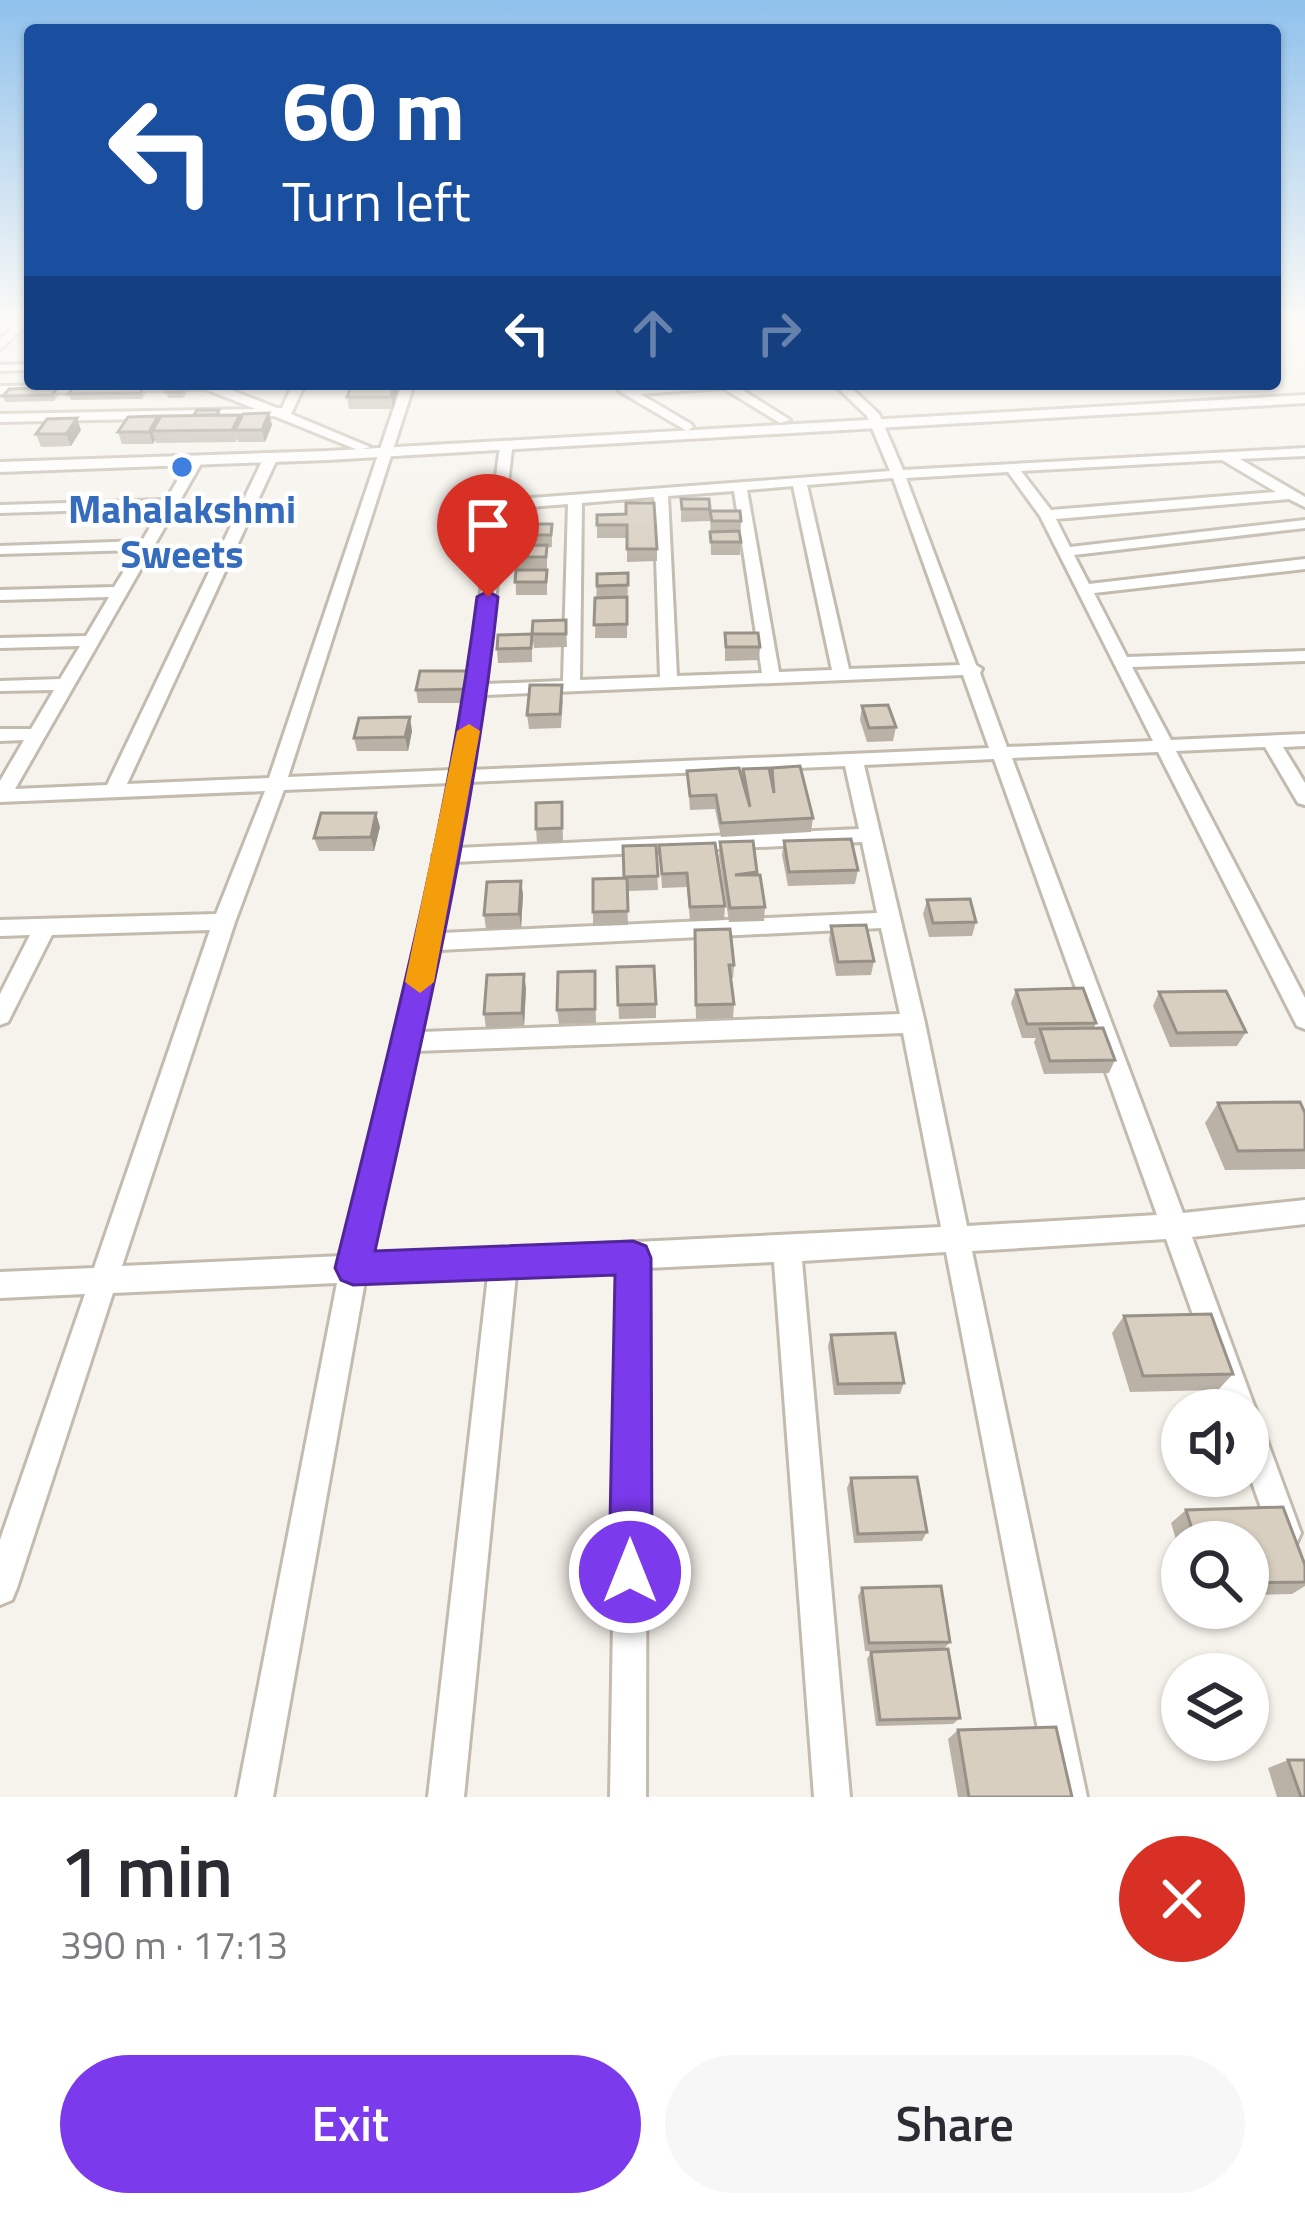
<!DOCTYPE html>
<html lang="en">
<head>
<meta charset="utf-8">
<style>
	:root { --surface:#fff; --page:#f7f7f7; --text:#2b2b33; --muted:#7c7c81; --accent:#7c3aed }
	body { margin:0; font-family:"Titillium Web",sans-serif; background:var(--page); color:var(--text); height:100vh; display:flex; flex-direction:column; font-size:45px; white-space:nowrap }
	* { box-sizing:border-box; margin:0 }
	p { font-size:39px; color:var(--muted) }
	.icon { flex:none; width:66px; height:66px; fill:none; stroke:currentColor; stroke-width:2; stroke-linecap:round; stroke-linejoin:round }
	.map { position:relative; height:1797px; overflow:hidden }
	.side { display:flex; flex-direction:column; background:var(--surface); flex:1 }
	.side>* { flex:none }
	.banner { position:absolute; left:24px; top:24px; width:1257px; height:366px; border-radius:12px; box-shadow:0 3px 9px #0004; background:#1a4fa0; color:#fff; overflow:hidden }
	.buttons { position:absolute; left:1161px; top:1389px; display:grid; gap:24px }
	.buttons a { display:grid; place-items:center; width:108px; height:108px; border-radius:50%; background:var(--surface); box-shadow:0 3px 9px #0004; font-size:60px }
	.pin { position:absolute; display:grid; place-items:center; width:102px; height:102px; color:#fff; margin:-123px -51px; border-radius:50% 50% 50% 0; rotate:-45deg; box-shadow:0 0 12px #0007 }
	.pin .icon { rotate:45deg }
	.me { position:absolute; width:132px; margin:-66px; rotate:0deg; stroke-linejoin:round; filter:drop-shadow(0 0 9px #0008) }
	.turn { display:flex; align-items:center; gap:42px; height:252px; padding:0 60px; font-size:54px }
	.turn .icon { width:156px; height:156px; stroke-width:2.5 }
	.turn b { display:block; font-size:84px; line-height:102px }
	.lanes { display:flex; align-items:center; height:114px; padding:0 60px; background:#0003; justify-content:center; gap:60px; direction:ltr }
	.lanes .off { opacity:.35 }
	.round { display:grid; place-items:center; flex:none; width:126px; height:126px; border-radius:63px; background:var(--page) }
	.summary { display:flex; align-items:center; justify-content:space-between; height:204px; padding:0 60px }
	h1 { font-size:72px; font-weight:600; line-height:90px }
	.cta { display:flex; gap:24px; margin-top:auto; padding:24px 60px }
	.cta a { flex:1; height:138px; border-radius:72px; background:var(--accent); color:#fff; font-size:48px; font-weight:600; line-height:138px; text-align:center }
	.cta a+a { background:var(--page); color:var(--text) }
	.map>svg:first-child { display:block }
</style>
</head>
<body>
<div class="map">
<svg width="1305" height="1797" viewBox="0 0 1305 1797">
	<rect width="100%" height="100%" fill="#f6f3ec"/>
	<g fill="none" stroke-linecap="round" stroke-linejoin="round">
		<defs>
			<g id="minor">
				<path d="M25,316h5v7l-30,26v-9z"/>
				<path d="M30,364v6l-30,1v-6z"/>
				<path d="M215,384l62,24h5l11,-24h12l-14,30 79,33 -12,3 -84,-34 -274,6v-8l256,-5 -51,-20 -205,5v-8z"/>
				<path d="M402,384h12l-126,393 165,-7 15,-80 32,-244 12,3 -6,51 384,-29 -23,-55 -33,-32h13l32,30 24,56 402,-22v8l-65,3 65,38v10l-16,-8 -233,20 14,28 235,-27v8l-231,27 15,29 216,-25v10l-211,24 33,64 178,-6v10l-173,6 39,73 134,-6v12l-22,1 22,36v22l-7,-2 -33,-56 -89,4 129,247v31l-8,-3 -139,-274 -146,6 171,455 122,-13v24l-113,13 109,296 -5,11 -11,5 -11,-5 -26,-73v-61h-21l-61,-171 -194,12 115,546h-36l-105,-545 -144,9 48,536h-36l-40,-535 -127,6 -1,529h-36l9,-528 -103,5 -52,523h-36l60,-521 -123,5 -92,516h-36l100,-514 -224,10 -96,295 -5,12 -12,5v-65l85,-246 -85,4v-26l94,-4 116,-338 -158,5 -44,87 -8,3v-31l30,-59 -30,1v-16l216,-6 49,-123 -265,11v-21l24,-41 -24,1v-12h31l23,-39 -54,1v-10l60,-2 20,-33 -80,2v-10l86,-2 23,-39 -109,3v-10l114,-3 23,-37 -137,4v-8l142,-5 19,-33 -161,5v-8l166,-5 24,-41 12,3 -187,327 92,-4 156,-326 12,-3 2,3 -150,325 142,-6zM1222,460l54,32 -225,18 -30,-39zM1008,472l32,44 113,225 -146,6 -27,-74 2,-4 -6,-4 -70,-187zM893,478l67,187 -111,4 -42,-184zM793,486l39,184 -53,2 -32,-182zM734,491l28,182 -85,3 -9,-180zM654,497l6,180 -80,3 2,-177zM568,504l-5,177 -77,3 19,-175zM963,675l26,73 -518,22 14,-75zM994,759l163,456 -190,11 -42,-203 -61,-258zM845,766l14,63 -401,19 11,-66zM450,783l-13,68 -4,5 2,4 -16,82 -77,314 -220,10 113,-344 49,-132zM862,842l15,71 -435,20 13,-71zM881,928l19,86 -479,18 18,-82zM903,1033l38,194 -571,28 46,-204z"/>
				<path d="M679,384h54l57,36 -10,3 -57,-35 -83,6 51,30 2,3 -6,4 -68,-40 6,-4z"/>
			</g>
			<path id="tertiary" d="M1305,395v8l-978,57 -327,12v-10l327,-11z"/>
		</defs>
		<!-- minor casing -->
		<use href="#minor" stroke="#c2bbae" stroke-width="6"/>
		<!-- tertiary casing -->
		<use href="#tertiary" stroke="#c2bbae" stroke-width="6"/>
		<!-- minor -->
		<use href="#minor" fill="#fff" fill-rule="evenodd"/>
		<!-- tertiary -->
		<use href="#tertiary" fill="#fff" fill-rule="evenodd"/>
	</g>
	<!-- wall -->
	<g fill="#bab2a6">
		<path d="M352,384h45l-4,25h-44l-2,-12z"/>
		<path d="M186,385l2,5 -5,8h-15l-2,-6z"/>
		<path d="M147,391l-5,8 -71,1 -3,-6z"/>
		<path d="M60,393l-6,8 -49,1 -2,-6z"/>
		<path d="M219,410l2,5 51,10 -7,17h-27l-1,-4 -1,4 -80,1 -1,-3 -2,4h-31l-4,-12 41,-13 35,-4z"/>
		<path d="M81,430l-10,16 -30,1 -5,-13z"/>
		<path d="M681,499l29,10v12l-29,1z"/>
		<path d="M710,511l31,10 -1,34h-29z"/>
		<path d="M626,514l31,35v12l-30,1v-24h-30v-23z"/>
		<path d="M552,524v23l-5,1v47h-31l-1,-38 7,-11 -1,-11z"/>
		<path d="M628,573l-1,65h-32l2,-64z"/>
		<path d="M566,620l1,27 -33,1 -2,-14z"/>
		<path d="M725,633l35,14 -1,13 -34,1z"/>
		<path d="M532,634v28l-34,1 -1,-14z"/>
		<path d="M468,671l2,13 -3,19h-49l-2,-13z"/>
		<path d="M563,699l-2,29 -32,1 -2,-14z"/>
		<path d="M862,706l34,21 -3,14 -26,1 -7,-22z"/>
		<path d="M412,731l-4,20h-51l-3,-13z"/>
		<path d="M772,768l41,50 -2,14 -90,5 -6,-28 -25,1 -3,-39 55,10 1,-12 28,10z"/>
		<path d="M562,802l1,40 -26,1 -1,-14z"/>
		<path d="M380,827l-6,24h-55l-5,-13z"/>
		<path d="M753,841l4,34 8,32 -1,14 -35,1 -10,-66 1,-14z"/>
		<path d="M784,841l74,29 -3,14 -67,2 -6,-31z"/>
		<path d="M656,845l2,45 -31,1 1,34 -35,1v-47l31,-1z"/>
		<path d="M659,845l66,61 -1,14 -34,1 -3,-34 -25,1z"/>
		<path d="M521,881l2,14 -2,33 -35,1 -2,-14z"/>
		<path d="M927,900l49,22 -4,14 -43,1 -6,-23z"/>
		<path d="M831,926l43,35 -3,14 -35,1 -7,-36z"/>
		<path d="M694,944l40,21 -1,13h-2l3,26 -1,14 -37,1z"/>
		<path d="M617,967l39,37v14l-37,1z"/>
		<path d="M595,971l1,52 -37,1 -2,-14z"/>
		<path d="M526,988l-2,38 -38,2 -2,-14z"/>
		<path d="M1016,990l80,33 -2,5 21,32 -6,13 -65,1 -10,-32 2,-4h-14l-11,-35z"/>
		<path d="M1159,992l87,40 -9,14 -67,1 -17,-41z"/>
		<path d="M1218,1103l87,10v56l-80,1 -20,-47z"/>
		<path d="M1124,1316l109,58 -15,16 -88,2 -18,-59z"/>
		<path d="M831,1335l73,48 -4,11 -66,1 -6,-49z"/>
		<path d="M851,1478l76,54 -5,9 -68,2 -7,-55z"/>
		<path d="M1186,1510l119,55v21l-13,8 -44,1v-53h-66v17l-11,-36z"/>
		<path d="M862,1588l88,54 -6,7 -79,2 -7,-55z"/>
		<path d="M871,1652l89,66 -7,6 -77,2 -9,-67z"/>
		<path d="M958,1730l114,67h-114l-10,-58z"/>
		<path d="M1288,1760l17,37h-28l-9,-29z"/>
	</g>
	<!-- shaded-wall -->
	<g fill="#979187">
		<path d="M394,384h3l1,5 -5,20 -2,-12z"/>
		<path d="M269,413l3,12 -7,17 -3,-12z"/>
		<path d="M158,416l4,12 -10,3 3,9 -2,4 -4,-12z"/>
		<path d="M77,418l4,12 -10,16 -5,-12z"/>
		<path d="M468,671l2,13 -3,19 -2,-14z"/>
		<path d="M410,717l2,14 -4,20 -3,-14z"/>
		<path d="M376,813l4,14 -6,24 -3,-14z"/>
		<path d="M521,881l2,14 -2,33 -2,-14z"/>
		<path d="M524,974l2,14 -2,38 -2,-13z"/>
	</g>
	<!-- building -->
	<g fill="#d8cfc1" stroke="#979187" stroke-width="3">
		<path d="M352,384h42l-3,13h-44z"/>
		<path d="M145,385l-5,8 -72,1 6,-7z"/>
		<path d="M171,385h15l-4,7h-16z"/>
		<path d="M58,387l-6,8 -49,1 6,-7z"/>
		<path d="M197,410h22l-2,5h-23z"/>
		<path d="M269,413l-7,17h-27l8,-16z"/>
		<path d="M240,415l-8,15 -80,1 9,-15z"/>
		<path d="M158,416l-9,16h-31l10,-15z"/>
		<path d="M77,418l-11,16h-30l11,-15z"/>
		<path d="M681,499h28l1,10h-28z"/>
		<path d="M626,503h28l3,46h-30v-24h-30v-10l29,-1z"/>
		<path d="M710,511h30l1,10h-29z"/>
		<path d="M522,524h30l-1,11h-30z"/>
		<path d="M739,531l2,11h-30l-1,-10z"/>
		<path d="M547,545l-1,12h-31l1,-11z"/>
		<path d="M516,570h31l-1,12h-31z"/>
		<path d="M628,573v12l-31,1v-12z"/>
		<path d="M627,597v27l-33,1 1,-27z"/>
		<path d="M566,620v14h-34l1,-13z"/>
		<path d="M725,633h33l2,14h-34z"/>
		<path d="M532,634l-1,14 -34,1 1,-14z"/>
		<path d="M420,671h48l-3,18 -49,1z"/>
		<path d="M530,685h32l-2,29 -33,1z"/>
		<path d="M888,705l8,22 -27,1 -7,-22z"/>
		<path d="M410,717l-5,20 -51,1 5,-20z"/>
		<path d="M800,766l13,52 -92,5 -5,-28 -26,1 -3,-25 52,-3 11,39 -7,-38 26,-1 5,25 -2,-25z"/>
		<path d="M562,802v26l-26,1v-26z"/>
		<path d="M321,813h55l-5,24 -57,1z"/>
		<path d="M851,839l7,31 -69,2 -5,-31z"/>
		<path d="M753,841l4,31 -22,3h25l5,32 -35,1 -10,-66z"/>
		<path d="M715,843l10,63 -35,1 -3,-34 -25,1 -3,-29z"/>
		<path d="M656,845l2,31 -34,1 -1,-31z"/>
		<path d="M627,878l1,33 -35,1v-33z"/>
		<path d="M521,881l-2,33 -35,1 3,-33z"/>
		<path d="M970,899l6,23 -43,1 -6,-23z"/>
		<path d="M866,925l8,36 -36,1 -7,-36z"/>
		<path d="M730,929l4,36h-5l5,39 -38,1 -1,-75z"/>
		<path d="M654,966l2,38 -38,1 -1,-38z"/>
		<path d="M595,971v38l-38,1 1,-38z"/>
		<path d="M524,974l-2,39 -38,1 3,-39z"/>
		<path d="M1083,988l13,35 -69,1 -11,-34z"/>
		<path d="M1226,991l20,41 -69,1 -18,-41z"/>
		<path d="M1103,1028l12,32 -65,1 -10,-32z"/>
		<path d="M1300,1102l5,11v37l-67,1 -20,-48z"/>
		<path d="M1211,1314l22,60 -90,2 -19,-60z"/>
		<path d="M895,1333l9,50 -66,1 -7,-49z"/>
		<path d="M917,1477l10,55 -69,2 -7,-56z"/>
		<path d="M1283,1507l22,58v17l-57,1v-41h-52l-10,-32z"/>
		<path d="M941,1586l9,56 -81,1 -7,-55z"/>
		<path d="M948,1649l12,69 -80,2 -9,-68z"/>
		<path d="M1056,1727l16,70h-103l-11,-67z"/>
		<path d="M1288,1760h17v37h-4z"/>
	</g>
	<!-- sky -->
	<linearGradient id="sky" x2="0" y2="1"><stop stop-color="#8fc1ec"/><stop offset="0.56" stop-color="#fbfaf6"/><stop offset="1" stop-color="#fbfaf6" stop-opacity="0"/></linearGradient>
	<rect width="1305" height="568" fill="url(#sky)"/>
	<!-- route -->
	<path fill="#7c3aed" stroke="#51269a" stroke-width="3" d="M488,591l10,6c-23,221 -75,437 -123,654l258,-10 13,5 5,12 1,314 -7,15 -15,7 -15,-7 -6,-15 6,-297 -262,10 -12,-5 -6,-12c55,-222 113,-444 142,-671z"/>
	<!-- slow -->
	<path fill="#f59e0b" d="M469,724l11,7 -46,251 -14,11 -15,-11 52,-251z"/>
	<!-- markers -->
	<circle fill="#3f7fe0" stroke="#fff" stroke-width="4.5" cx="182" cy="467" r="12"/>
	<g text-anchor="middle" stroke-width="9" stroke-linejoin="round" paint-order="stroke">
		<!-- far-shop labels -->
		<g font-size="39" font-weight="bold" fill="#366cbe" stroke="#fff">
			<text x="182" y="523">Mahalakshmi<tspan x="182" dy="45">Sweets</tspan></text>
		</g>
	</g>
</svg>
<div class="buttons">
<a><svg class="icon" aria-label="sound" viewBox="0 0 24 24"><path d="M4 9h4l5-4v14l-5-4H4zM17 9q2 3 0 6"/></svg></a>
<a><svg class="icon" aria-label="search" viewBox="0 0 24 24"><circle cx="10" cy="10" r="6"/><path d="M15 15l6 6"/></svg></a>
<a><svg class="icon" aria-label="layers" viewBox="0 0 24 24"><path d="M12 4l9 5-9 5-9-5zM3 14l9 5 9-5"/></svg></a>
</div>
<div class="pin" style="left:488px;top:597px;background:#d93025"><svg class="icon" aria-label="arrive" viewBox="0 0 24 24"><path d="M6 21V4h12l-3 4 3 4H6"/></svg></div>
<svg class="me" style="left:630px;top:1572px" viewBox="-20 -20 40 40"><circle r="17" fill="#7c3aed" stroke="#fff" stroke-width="3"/><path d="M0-11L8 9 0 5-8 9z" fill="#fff"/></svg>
<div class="banner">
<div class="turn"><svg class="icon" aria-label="left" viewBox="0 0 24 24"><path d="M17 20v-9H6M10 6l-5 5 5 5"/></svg><div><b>60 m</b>Turn left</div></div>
<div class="lanes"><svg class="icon" aria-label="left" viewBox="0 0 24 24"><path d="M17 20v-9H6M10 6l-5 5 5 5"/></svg><svg class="icon off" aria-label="ahead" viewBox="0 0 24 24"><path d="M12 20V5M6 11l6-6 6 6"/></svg><svg class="icon off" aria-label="right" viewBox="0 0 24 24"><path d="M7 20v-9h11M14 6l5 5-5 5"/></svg></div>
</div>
</div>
<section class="side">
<div class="summary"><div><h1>1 min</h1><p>390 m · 17:13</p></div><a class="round" style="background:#d93025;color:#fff"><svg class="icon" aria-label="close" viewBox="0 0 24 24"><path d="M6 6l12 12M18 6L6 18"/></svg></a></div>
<div class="cta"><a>Exit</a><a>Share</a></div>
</section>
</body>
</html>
